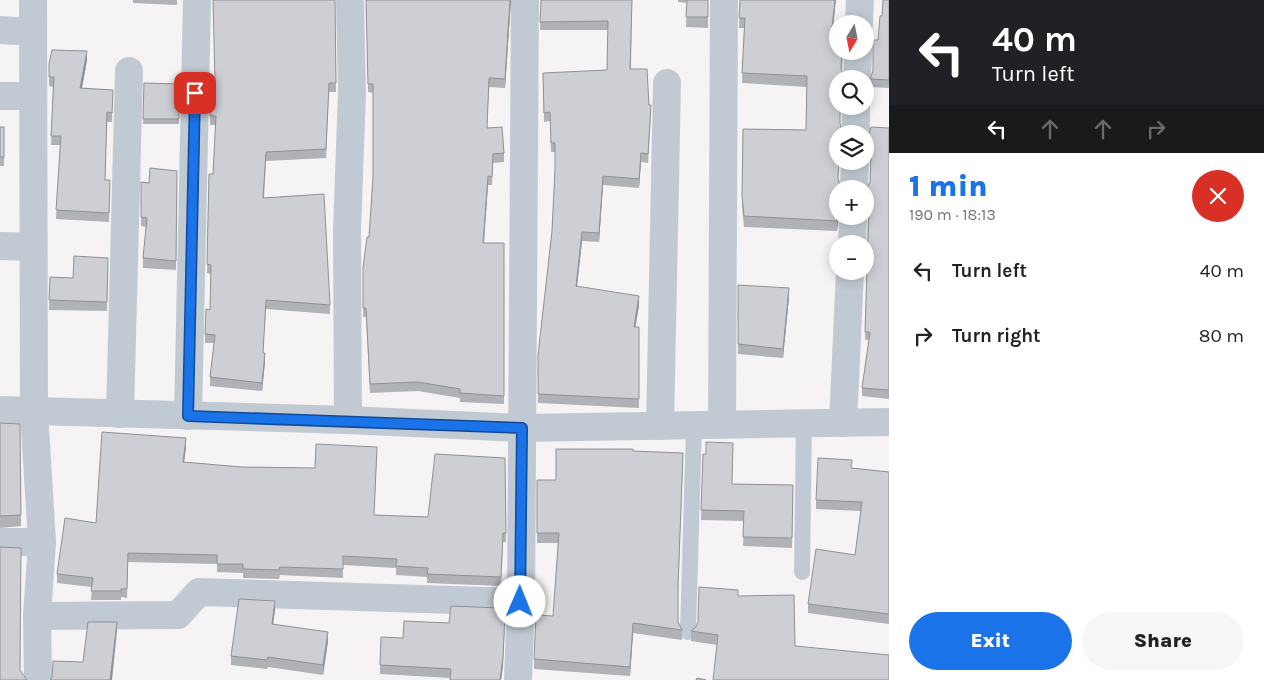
<!DOCTYPE html>
<html lang="en">
<head>
<meta charset="utf-8">
<style>
	:root { --surface:#fff; --page:#f6f6f6; --text:#222; --muted:#767676; --accent:#1a73e8 }
	body { margin:0; font-family:Karla,sans-serif; background:var(--page); color:var(--text); height:100vh; display:flex; flex-direction:column; font-size:19px; white-space:nowrap }
	* { box-sizing:border-box; margin:0 }
	p { font-size:16px; color:var(--muted) }
	.icon { flex:none; width:28px; height:28px; fill:none; stroke:currentColor; stroke-width:2; stroke-linecap:round; stroke-linejoin:round }
	.map { position:relative; flex:1; overflow:hidden }
	.panel { display:flex; flex-direction:column; background:var(--surface); width:375px }
	.panel>* { flex:none }
	.hud { background:#202124; color:#fff; overflow:hidden }
	.needle { width:32px; rotate:190deg }
	.buttons { position:absolute; left:829px; top:15px; display:grid; gap:10px }
	.buttons a { display:grid; place-items:center; width:45px; height:45px; border-radius:50%; background:var(--surface); box-shadow:0 2px 12px #0003; font-size:25px }
	.pin { position:absolute; display:grid; place-items:center; width:42px; height:42px; color:#fff; margin:-21px; border-radius:10px; box-shadow:0 2px 8px #0006 }
	.me { position:absolute; width:55px; margin:-28px; rotate:1deg; stroke-linejoin:round; filter:drop-shadow(0 0 4px #0008) }
	.turn { display:flex; align-items:center; gap:18px; height:105px; padding:0 20px; font-size:22px }
	.turn .icon { width:65px; height:65px; stroke-width:2.5 }
	.turn b { display:block; font-size:35px; line-height:42px }
	.lanes { display:flex; align-items:center; height:48px; padding:0 20px; background:#0003; justify-content:center; gap:25px; direction:ltr }
	.lanes .off { opacity:.35 }
	.round { display:grid; place-items:center; flex:none; width:52px; height:52px; border-radius:26px; background:var(--page) }
	.head { display:flex; align-items:center; justify-content:space-between; height:85px; padding:0 20px }
	h1 { font-size:30px; font-weight:800; line-height:38px; color:var(--accent) }
	.cta { display:flex; gap:10px; margin-top:auto; padding:10px 20px }
	.cta a { flex:1; height:58px; border-radius:30px; background:var(--accent); color:#fff; font-size:20px; font-weight:800; line-height:58px; text-align:center }
	.cta a+a { background:var(--page); color:var(--text) }
	ul { padding:0; list-style:none }
	li { display:flex; align-items:center; gap:15px; height:65px; padding:0 20px }
	li div { flex:1 }
	li b { display:block; font-size:19px }
	li em { font-style:normal }
	main { display:flex; flex:1; min-height:0 }
	.map>svg:first-child { display:block }
</style>
</head>
<body>
<main>
<div class="map">
<svg width="889" height="680" viewBox="0 0 889 680">
	<rect width="100%" height="100%" fill="#f5f3f3"/>
	<g fill="none" stroke-linecap="round" stroke-linejoin="round">
		<!-- lane -->
		<g stroke="#c1cad2" stroke-width="16">
			<path d="M802,572l2,-149"/>
			<path d="M688,632l6,-207"/>
		</g>
		<!-- street -->
		<g stroke="#c1cad2" stroke-width="28">
			<path d="M33,0l1,411 8,131 -5,74 1,64"/>
			<path d="M859,24l1,-24"/>
			<path d="M0,30l32,2"/>
			<path d="M857,79l1,-28"/>
			<path d="M0,96h32"/>
			<path d="M856,134v-28"/>
			<path d="M854,189l1,-28"/>
			<path d="M852,244l1,-28"/>
			<path d="M0,246l32,1"/>
			<path d="M0,410l348,10 174,8 367,-6"/>
			<path d="M120,414l9,-343"/>
			<path d="M188,416l9,-416"/>
			<path d="M348,420l-1,-190 5,-138 -2,-92"/>
			<path d="M843,423l7,-152"/>
			<path d="M722,425l2,-425"/>
			<path d="M660,426l7,-343"/>
			<path d="M0,542h42"/>
			<path d="M37,616l141,-1 21,-23 322,10"/>
			<path d="M518,680l3,-78 4,-602"/>
		</g>
	</g>
	<!-- wall -->
	<g fill="#b0b2b7">
		<path d="M133,0h44v5l-44,-2z"/>
		<path d="M335,0l1,92h-7l-3,66 -60,3 -2,37 66,107v9l-64,-5 -3,44 2,9 -3,29 -52,-5v-9l4,-34h-9v-9l5,-24 1,-36 -4,-1 2,-99h4l3,-49h-6l1,-44h4z"/>
		<path d="M366,0h145l-6,88 -16,-1 -2,41 17,25v9l-11,1 -1,22h-4l-4,58h20v161l-44,-2v-4l-42,-7 -48,2 -4,-76h-3v-49l6,-31 4,-60v-84l-5,-1z"/>
		<path d="M541,0h91l-1,69 18,36 2,9 -3,49 -7,-1 -2,26 -36,-3 -4,57 -17,-1 -5,46 62,18 -4,22h4v81l-101,-5v-48l14,-124 3,-60v-19h-4l-1,-31 -6,1 -1,-40 64,-12 1,-40h-68z"/>
		<path d="M678,0h30v28l-22,-1 1,-24 -9,-1z"/>
		<path d="M740,0l92,36 6,15h5l-1,19 -4,9 -1,152 -93,-4 -2,-20 1,-78 63,1 1,-43 -65,-4 2,-55h-5z"/>
		<path d="M889,0v88l-19,-1v-8l3,-8 9,-55z"/>
		<path d="M87,60l-5,28 31,2 -1,32h-5l-2,58h5l-1,42 -53,-3 4,-74h-9l2,-58 -4,-1v-22z"/>
		<path d="M144,83l35,1v40h-36z"/>
		<rect x="0" y="127" width="4" height="39"/>
		<path d="M889,128v271l-27,-3v-8l7,-48h-4l3,-124 -1,-8 -2,-1v-16l2,-2 3,-7v-22l-1,-7 -4,-3v-12z"/>
		<path d="M177,171l-1,99 -33,-2v-10l3,-31 -5,-1v-44l8,1z"/>
		<path d="M108,258l-1,53 -58,-1 1,-33 23,1z"/>
		<path d="M789,297l-6,61 -45,-4v-10z"/>
		<path d="M0,423l20,1 1,102 -21,2z"/>
		<path d="M186,447l-2,15 58,5 73,1 62,-13 -3,60 54,2 77,-59 1,84h-3l-2,44 -74,-3v-6l-31,-2v-7l-53,-3v13l-63,-3 -1,4 -36,-1v-5l-26,-1v-8l-89,-2 -1,36 -6,-1v3h-30l1,-13 -35,-4v-9l39,-51z"/>
		<path d="M633,451l50,12 -5,131v28l4,8v10l-49,-7 -3,43 -96,-7v-10l19,-43 5,-73h-21v-63h19z"/>
		<path d="M703,454l29,30 61,1 -1,63 -49,-2 1,-25 -43,-1z"/>
		<path d="M852,468l37,4v152l-81,-11v-9l47,-49 6,-44 -45,-2v-9z"/>
		<path d="M738,590l-21,55 -26,-4v-10z"/>
		<path d="M275,610l-2,14 55,17 -5,34 -55,-8 -1,2 -36,-4v-9z"/>
		<path d="M449,623l54,43 -2,14h-51v-2l-70,-4v-9l23,-27z"/>
	</g>
	<!-- shaded-wall -->
	<g fill="#909195">
		<path d="M510,0h1l-6,88v-9z"/>
		<path d="M835,0h1l-5,47v-11z"/>
		<path d="M87,51v9l-7,38v-10z"/>
		<path d="M641,153v9l-2,26v-9z"/>
		<path d="M488,176v9l-5,67v-9z"/>
		<path d="M603,176v9l-4,57v-9z"/>
		<path d="M838,216h1l-2,15v-10z"/>
		<path d="M582,232v9l-6,54v-9z"/>
		<path d="M789,288v9l-6,61v-9z"/>
		<path d="M639,296v9l-5,31v-9z"/>
		<path d="M265,353v9l-3,29v-8z"/>
		<path d="M186,438v9l-3,24v-9z"/>
		<path d="M275,601v9l-3,23v-9z"/>
		<path d="M117,622v9l-5,49h-2z"/>
		<path d="M505,622l-2,44 -2,14h-1z"/>
		<path d="M633,623v10l-3,43v-9z"/>
		<path d="M328,632v9l-5,34v-10z"/>
	</g>
	<!-- building -->
	<g fill="#cdcfd5" stroke="#909195">
		<path d="M213,0h122l1,83h-7l-3,66 -60,3 -3,46 61,-4 6,111 -64,-5 -3,53h2l-3,30 -52,-6 5,-42 -10,-1 1,-25 4,1 1,-45 -4,-1 2,-90h4l3,-58h-6l1,-35h4z"/>
		<path d="M366,0h144l-5,79 -16,-1 -2,50 15,-1 2,26 -11,1 -1,23 -4,-1 -5,67h21v153l-44,-3v-4l-42,-7 -48,2 -4,-76h-3v-40l4,-31h2l4,-60v-93h-5z"/>
		<path d="M541,0h91l-2,69h17l2,36h2l-3,49 -7,-1 -2,26 -36,-3 -4,57 -17,-1 -6,54 63,10 -5,31h5v72l-101,-5v-39l14,-124 3,-62v-26h-4l-1,-31 -6,1 -1,-40 64,-3 1,-49 -68,1z"/>
		<path d="M687,0h21v17h-22z"/>
		<path d="M740,0h95l-4,36h7v15h4l-1,17 3,11h-6v27h2v17l2,8 3,3h-7v27h1l-1,17 2,8 3,3h-5l-1,32 -93,-5 -2,-20 1,-67 63,1 1,-54 -65,-3 3,-55h-6z"/>
		<path d="M883,0h6v80l-19,-1 3,-8v-31h5l2,-24h2z"/>
		<path d="M52,50l35,1 -7,37 33,2 -1,23 -5,-1 -2,68h5l-1,33 -53,-3 5,-74h-10l3,-59h-5v-13z"/>
		<path d="M144,83l35,1v35h-36z"/>
		<rect x="0" y="127" width="4" height="30"/>
		<path d="M871,127l18,1v262l-27,-2 8,-56h-5l4,-124 -2,-8 -2,-2v-7l2,-2 3,-7 1,-29 -2,-8 -4,-4v-3l4,-4z"/>
		<path d="M150,168l27,3 -1,90 -33,-3 4,-40 -6,-1v-35l8,1z"/>
		<path d="M74,256l34,2 -1,44 -58,-2 1,-23 23,1z"/>
		<path d="M738,285l51,3 -6,61 -45,-5z"/>
		<path d="M0,423l20,1 1,91 -21,1z"/>
		<path d="M102,432l84,6 -3,24 59,5 73,1 1,-24 61,3 -3,68 54,2 7,-63 70,4 1,75h-3l-2,44 -74,-3 1,-6 -32,-2 1,-7 -54,-3v13l-63,-2 -1,3 -36,-1v-5h-26v-9l-89,-2 -1,36h-6v2h-30l2,-13 -36,-4 8,-56 31,5z"/>
		<path d="M706,442l27,1 -1,41 61,1 -1,53 -49,-1 1,-26 -43,-1 2,-56h3z"/>
		<path d="M556,449h77v2l50,2 -5,133v36l4,8 -49,-7 -3,44 -96,-8 2,-44 17,1 6,-83h-22v-53h19z"/>
		<path d="M818,458l34,2 -1,8 38,4v142l-81,-10 8,-55 39,6 7,-53 -46,-2z"/>
		<path d="M0,547l21,1 -1,122 7,10h-27z"/>
		<path d="M699,587l39,3v6l56,-1 1,51 94,9v25h-176l5,-45 -27,-4 5,-4 2,-5z"/>
		<path d="M239,599l36,2 -3,23 56,8 -5,33 -55,-8 -1,3 -36,-4z"/>
		<path d="M451,606l48,2 6,5 -2,44 -3,23h-50l1,-11 -71,-4 1,-28 22,1 1,-17 45,2z"/>
		<path d="M88,622h29l-7,58h-60l2,-2 1,-17 30,1z"/>
		<path d="M697,678l9,2h-10z"/>
	</g>
	<g fill="none" stroke-linecap="round" stroke-linejoin="round">
		<defs>
			<path id="route" d="M195,93l-7,323 334,12 -2,174"/>
		</defs>
		<!-- route casing -->
		<use href="#route" stroke="#114b97" stroke-width="12"/>
		<!-- route -->
		<use href="#route" stroke="#1a73e8" stroke-width="9"/>
	</g>
</svg>
<div class="buttons">
<a><svg class="needle" viewBox="-14 -14 28 28"><path d="M0-13l5 13h-10z" fill="#e53935"/><path d="M0 13l5-13h-10z" fill="#767676"/></svg></a>
<a><svg class="icon" aria-label="search" viewBox="0 0 24 24"><circle cx="10" cy="10" r="6"/><path d="M15 15l6 6"/></svg></a>
<a><svg class="icon" aria-label="layers" viewBox="0 0 24 24"><path d="M12 4l9 5-9 5-9-5zM3 14l9 5 9-5"/></svg></a>
<a>+</a>
<a>−</a>
</div>
<div class="pin" style="left:195px;top:93px;background:#d93025"><svg class="icon" aria-label="arrive" viewBox="0 0 24 24"><path d="M6 21V4h12l-3 4 3 4H6"/></svg></div>
<svg class="me" style="left:520px;top:602px" viewBox="-20 -20 40 40"><circle r="19" fill="#fff"/><path d="M0-13L10 11 0 6-10 11z" fill="#1a73e8"/></svg>
</div>
<section class="panel">
<div class="hud">
<div class="turn"><svg class="icon" aria-label="left" viewBox="0 0 24 24"><path d="M17 20v-9H6M10 6l-5 5 5 5"/></svg><div><b>40 m</b>Turn left</div></div>
<div class="lanes"><svg class="icon" aria-label="left" viewBox="0 0 24 24"><path d="M17 20v-9H6M10 6l-5 5 5 5"/></svg><svg class="icon off" aria-label="ahead" viewBox="0 0 24 24"><path d="M12 20V5M6 11l6-6 6 6"/></svg><svg class="icon off" aria-label="ahead" viewBox="0 0 24 24"><path d="M12 20V5M6 11l6-6 6 6"/></svg><svg class="icon off" aria-label="right" viewBox="0 0 24 24"><path d="M7 20v-9h11M14 6l5 5-5 5"/></svg></div>
</div>
<div class="head"><div><h1>1 min</h1><p>190 m · 18:13</p></div><a class="round" style="background:#d93025;color:#fff"><svg class="icon" aria-label="close" viewBox="0 0 24 24"><path d="M6 6l12 12M18 6L6 18"/></svg></a></div>
<ul>
<li><svg class="icon" aria-label="left" viewBox="0 0 24 24"><path d="M17 20v-9H6M10 6l-5 5 5 5"/></svg><div><b>Turn left</b></div><em>40 m</em></li>
<li><svg class="icon" aria-label="right" viewBox="0 0 24 24"><path d="M7 20v-9h11M14 6l5 5-5 5"/></svg><div><b>Turn right</b></div><em>80 m</em></li>
</ul>
<div class="cta"><a>Exit</a><a>Share</a></div>
</section>
</main>
</body>
</html>
